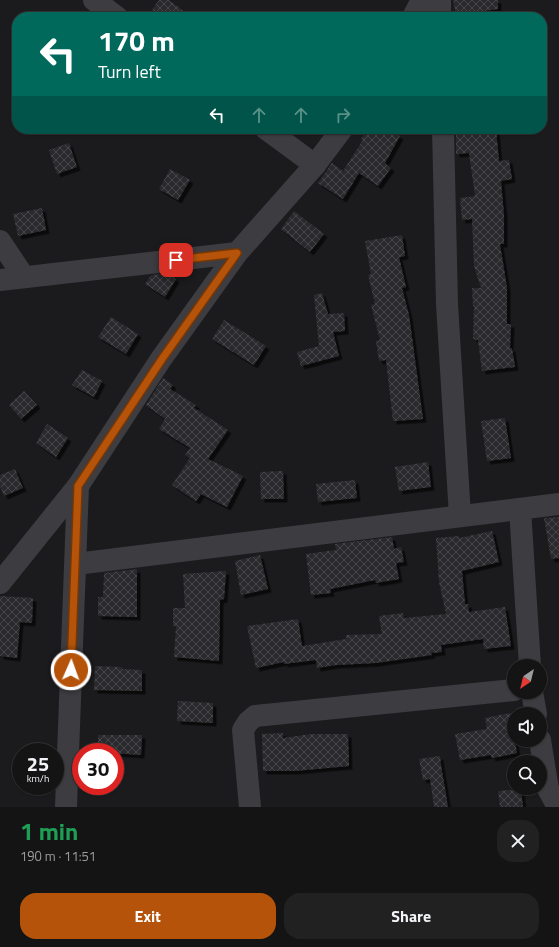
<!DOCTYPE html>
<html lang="en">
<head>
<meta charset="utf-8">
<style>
	:root { --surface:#141415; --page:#212122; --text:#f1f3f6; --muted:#9d9ea0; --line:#333334; --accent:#b45309 }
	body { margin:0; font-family:"Titillium Web",sans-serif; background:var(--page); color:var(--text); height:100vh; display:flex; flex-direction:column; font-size:15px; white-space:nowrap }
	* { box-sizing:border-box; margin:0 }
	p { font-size:13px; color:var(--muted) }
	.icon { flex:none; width:22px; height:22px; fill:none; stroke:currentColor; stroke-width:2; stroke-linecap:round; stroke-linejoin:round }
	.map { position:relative; height:807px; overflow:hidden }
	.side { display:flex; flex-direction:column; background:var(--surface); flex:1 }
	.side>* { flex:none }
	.guide { position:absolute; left:12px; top:12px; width:535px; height:122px; border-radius:16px; box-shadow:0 1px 3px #0004,0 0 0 1px var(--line); background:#00695c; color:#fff; overflow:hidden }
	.needle { width:26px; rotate:215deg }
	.tools { position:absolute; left:507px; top:659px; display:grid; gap:8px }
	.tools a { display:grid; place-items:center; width:40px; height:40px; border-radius:50%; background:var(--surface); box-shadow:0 1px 3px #0004,0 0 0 1px var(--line); font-size:20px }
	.speed { position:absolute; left:12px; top:743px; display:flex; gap:8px; font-size:20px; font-weight:700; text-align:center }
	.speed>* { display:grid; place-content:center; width:52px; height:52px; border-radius:50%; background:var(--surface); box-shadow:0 1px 3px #0004,0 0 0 1px var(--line); line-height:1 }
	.speed small { font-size:10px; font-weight:400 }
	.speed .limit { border:6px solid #d22; background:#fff; color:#111 }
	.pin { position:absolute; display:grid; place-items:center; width:34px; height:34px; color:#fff; margin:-17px; border-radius:8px; box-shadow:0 2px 6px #0006 }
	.me { position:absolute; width:44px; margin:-22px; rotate:2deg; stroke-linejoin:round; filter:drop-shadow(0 0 3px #0008) }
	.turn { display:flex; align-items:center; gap:14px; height:84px; padding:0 20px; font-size:18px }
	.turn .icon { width:52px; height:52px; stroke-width:2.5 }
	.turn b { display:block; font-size:28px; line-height:34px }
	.lanes { display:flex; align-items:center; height:38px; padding:0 20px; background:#0003; justify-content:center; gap:20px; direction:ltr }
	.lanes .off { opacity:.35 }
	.round { display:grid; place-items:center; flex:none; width:42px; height:42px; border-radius:16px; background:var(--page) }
	.summary { display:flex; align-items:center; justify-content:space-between; height:68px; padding:0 20px }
	h1 { font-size:24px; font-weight:700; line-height:30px; color:#1e9e55 }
	.action { display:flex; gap:8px; margin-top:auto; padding:8px 20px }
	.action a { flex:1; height:46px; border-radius:16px; background:var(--accent); color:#fff; font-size:16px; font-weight:700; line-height:46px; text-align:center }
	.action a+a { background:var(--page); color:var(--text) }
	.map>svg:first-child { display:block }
</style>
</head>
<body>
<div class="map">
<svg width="559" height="807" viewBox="0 0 559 807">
	<defs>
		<pattern id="building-cross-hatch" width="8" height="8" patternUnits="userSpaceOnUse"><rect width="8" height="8" fill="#2b2b2d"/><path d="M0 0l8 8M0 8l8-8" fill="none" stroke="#47474a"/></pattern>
		<filter id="shadow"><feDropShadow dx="3.5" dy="3.5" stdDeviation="0" flood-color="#0009"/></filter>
	</defs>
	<rect width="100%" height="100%" fill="#1b1a1c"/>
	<!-- building -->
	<g fill="url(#building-cross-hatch)" filter="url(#shadow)">
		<path d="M159,0h10l23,17h-31l-9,-7z"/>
		<path d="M453,0h45v9l-42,6z"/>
		<path d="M367,129h20l13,7 -15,27 6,5 -13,18 -19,-13 -16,26 -25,-16 14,-20 11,8 20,-31 -2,-1z"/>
		<path d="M456,129h40l3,32 10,-1 3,19 -11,2 3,34v29h-4l7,44v36h4l-1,24h2l3,19 -33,4 -4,-31 -5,-1 1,-33h-1l-1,-18h9l-7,-22 -2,-47 -10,1 -2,-22 15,-2 -6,-43 -13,1z"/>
		<path d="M69,143l8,24 -20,7 -8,-24z"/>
		<path d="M170,169l20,11 -12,20 -19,-11z"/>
		<path d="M42,208l4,22 -28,6 -5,-22z"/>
		<path d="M294,211l30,23 -14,18 -29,-23z"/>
		<path d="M402,235l3,21 -6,1 7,30 -4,1 7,27 14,104 -30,2 -7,-61 -7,1 -3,-20 4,-1 -9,-35 4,-1 -7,-29 3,-1 -6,-33z"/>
		<path d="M168,273l8,6 -11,18 -20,-13 6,-9z"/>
		<path d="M322,293l6,21 16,-1 1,18 -12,1 6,24 -38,10 -4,-14 22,-6 -5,-51z"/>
		<path d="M111,317l27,17 -12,20 -28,-17z"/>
		<path d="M224,320l42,26 -12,19 -42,-26z"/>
		<path d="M82,370l20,11 -8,16 -22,-12z"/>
		<path d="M163,378l10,7 -3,4 26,16 -2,3 34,22 -20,29 35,17 -16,31 -26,-13 -5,7 -24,-16 18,-27 -5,-3 5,-7 -31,-19 6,-10 -19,-14z"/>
		<path d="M24,391l13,14 -16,14 -12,-14z"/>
		<path d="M505,418l6,40 -24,3 -6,-40z"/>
		<path d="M47,424l21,14 -12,19 -20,-14z"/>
		<path d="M428,462l3,25 -32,4 -4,-24z"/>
		<path d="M15,469l8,19 -19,8 -4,-10v-11z"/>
		<path d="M283,471l1,28h-23l-1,-27z"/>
		<path d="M355,480l2,18 -39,4 -2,-18z"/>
		<path d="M559,517v41l-8,1 -7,-41z"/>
		<path d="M492,531l7,31 -37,9 3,33h3l1,8 36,-5 6,39 -27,3 -1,-10 -42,6 1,7 -11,1 1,2 -56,8 -40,2 -19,3 -1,-8 -32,4v-2l-28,6 -9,-42 51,-7 4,27 44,-7v-4l36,-1 -3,-18 24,-3 1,5 42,-4 -7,-32 -3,-44 23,-2v2z"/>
		<path d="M392,537l2,12 7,-2 3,15 -8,1 3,16 -23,4 -1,-3 -45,9 1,4 -20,2 -5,-41 30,-4 -1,-6z"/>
		<path d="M260,555l8,34 -27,6 -6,-34z"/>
		<path d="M137,569v48l-39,-1v-19h5l1,-24z"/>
		<path d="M226,571l-2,28 -4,1 -1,61 -45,-4 2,-31h-3v-18h12l-2,-34z"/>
		<path d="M0,596l33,2 -1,25 -12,-1 -3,36 -17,-2z"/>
		<path d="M95,666l27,1v2l20,1v21l-48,-1z"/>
		<path d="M178,701l35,2v20l-36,-2z"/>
		<path d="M510,713l7,40 -25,5 -1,-3 -31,5 -5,-26 32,-5 -2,-11z"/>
		<path d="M283,733v5l28,-4h37l1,32 -54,5h-32l-1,-37z"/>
		<path d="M98,735h44l-1,20 -43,-3z"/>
		<path d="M440,756l1,9 7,42h-14l-4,-28 -7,1 -4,-21z"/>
		<path d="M521,789l2,18h-23l-2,-16z"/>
	</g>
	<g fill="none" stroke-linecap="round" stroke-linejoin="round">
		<!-- street -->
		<g stroke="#3c3c41" stroke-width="22">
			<path d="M94,0l23,17"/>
			<path d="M440,0v17"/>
			<path d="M413,17l9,-17"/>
			<path d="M266,129l49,36"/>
			<path d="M443,129l4,175 13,212"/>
			<path d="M0,241l24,36"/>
			<path d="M0,280l237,-27"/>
			<path d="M520,509l10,157"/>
			<path d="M76,564l483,-60"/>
			<path d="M0,583l78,-97 83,-127 76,-106 78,-88 27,-36"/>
			<path d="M532,692l4,22"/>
			<path d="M540,740l8,49 10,18"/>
			<path d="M66,807l12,-321"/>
			<path d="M250,807l-7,-77 5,-8 7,-6 259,-26"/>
		</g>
	</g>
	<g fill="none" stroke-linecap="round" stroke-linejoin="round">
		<defs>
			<path id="route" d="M71,670l7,-184 84,-127 75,-106 -61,7"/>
		</defs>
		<!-- route casing -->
		<use href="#route" stroke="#753606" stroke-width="10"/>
		<!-- route -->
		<use href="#route" stroke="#b45309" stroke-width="7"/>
	</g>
</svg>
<div class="tools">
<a><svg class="needle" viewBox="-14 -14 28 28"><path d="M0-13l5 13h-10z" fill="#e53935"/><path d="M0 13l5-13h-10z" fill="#9d9ea0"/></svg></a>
<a><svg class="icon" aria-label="sound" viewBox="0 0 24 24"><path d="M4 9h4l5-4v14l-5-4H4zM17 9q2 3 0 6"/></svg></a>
<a><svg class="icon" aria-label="search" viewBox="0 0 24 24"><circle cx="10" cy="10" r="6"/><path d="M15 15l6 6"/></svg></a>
</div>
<div class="speed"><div>25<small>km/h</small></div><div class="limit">30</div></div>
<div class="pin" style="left:176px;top:260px;background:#d93025"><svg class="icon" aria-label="arrive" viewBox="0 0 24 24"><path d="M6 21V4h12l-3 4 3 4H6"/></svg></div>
<svg class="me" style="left:71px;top:670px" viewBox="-20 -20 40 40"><circle r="17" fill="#b45309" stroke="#fff" stroke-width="3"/><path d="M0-11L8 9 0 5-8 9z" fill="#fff"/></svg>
<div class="guide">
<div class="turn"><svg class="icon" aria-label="left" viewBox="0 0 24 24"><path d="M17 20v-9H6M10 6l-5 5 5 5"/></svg><div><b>170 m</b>Turn left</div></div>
<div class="lanes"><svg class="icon" aria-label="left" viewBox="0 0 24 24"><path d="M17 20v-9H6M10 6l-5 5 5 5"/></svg><svg class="icon off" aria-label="ahead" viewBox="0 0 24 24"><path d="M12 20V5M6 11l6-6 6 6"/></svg><svg class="icon off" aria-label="ahead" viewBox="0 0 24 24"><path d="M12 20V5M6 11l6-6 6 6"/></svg><svg class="icon off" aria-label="right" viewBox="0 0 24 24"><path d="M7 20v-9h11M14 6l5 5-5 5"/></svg></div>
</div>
</div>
<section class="side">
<div class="summary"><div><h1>1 min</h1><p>190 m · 11:51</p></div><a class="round"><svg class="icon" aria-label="close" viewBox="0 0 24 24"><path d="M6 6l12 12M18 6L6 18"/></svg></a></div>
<div class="action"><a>Exit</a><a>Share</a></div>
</section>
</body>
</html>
